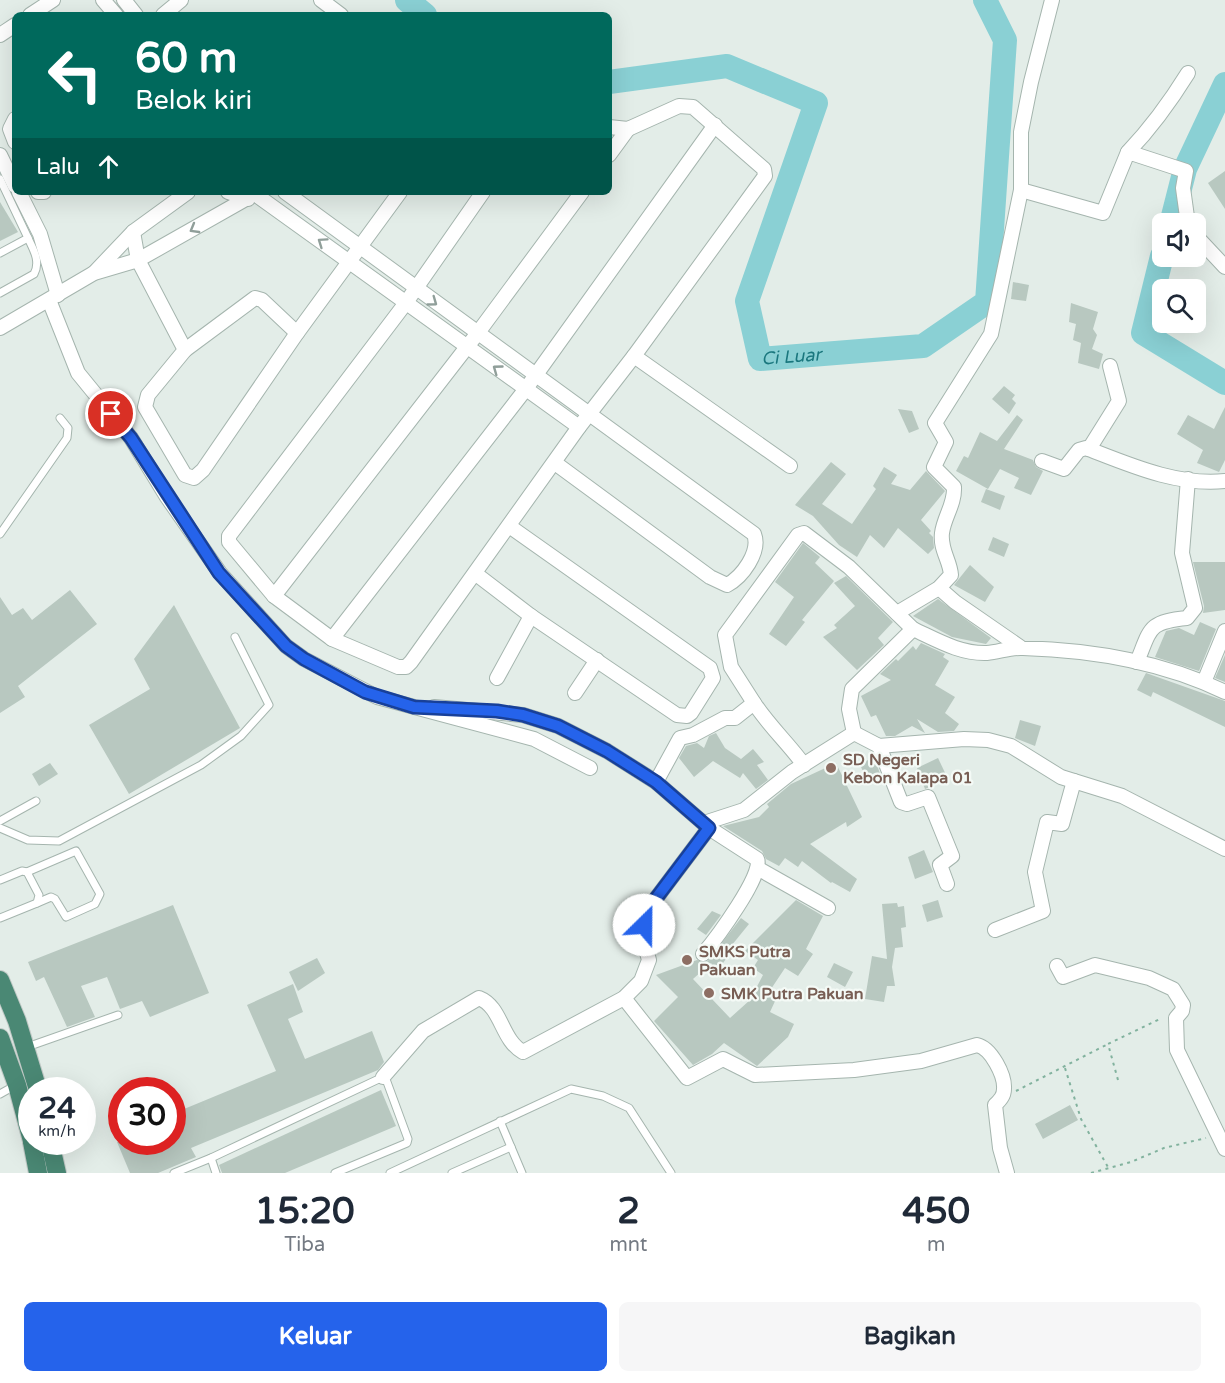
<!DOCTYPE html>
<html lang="id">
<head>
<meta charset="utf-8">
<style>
	:root { --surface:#fff; --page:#f6f6f7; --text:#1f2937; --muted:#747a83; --accent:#2563eb }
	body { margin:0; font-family:"Varela Round",sans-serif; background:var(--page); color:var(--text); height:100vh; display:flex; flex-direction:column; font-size:22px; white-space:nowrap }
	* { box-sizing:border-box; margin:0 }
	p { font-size:20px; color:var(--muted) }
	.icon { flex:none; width:33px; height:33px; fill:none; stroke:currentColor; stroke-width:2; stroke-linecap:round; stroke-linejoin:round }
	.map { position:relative; height:1173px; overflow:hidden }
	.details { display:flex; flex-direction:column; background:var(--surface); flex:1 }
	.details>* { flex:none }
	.banner { position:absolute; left:12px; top:12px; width:600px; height:183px; border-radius:9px; box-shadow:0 6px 24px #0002; background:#00695c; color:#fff; overflow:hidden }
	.fabs { position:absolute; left:1152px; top:213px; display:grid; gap:12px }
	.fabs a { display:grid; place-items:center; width:54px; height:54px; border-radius:9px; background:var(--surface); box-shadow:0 6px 24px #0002; font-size:30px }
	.speed { position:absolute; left:18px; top:1077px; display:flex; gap:12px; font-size:30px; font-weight:700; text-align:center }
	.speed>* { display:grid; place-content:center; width:78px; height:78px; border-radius:50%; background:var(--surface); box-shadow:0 6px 24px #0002; line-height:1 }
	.speed small { font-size:15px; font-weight:400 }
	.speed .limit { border:9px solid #d22; background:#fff; color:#111 }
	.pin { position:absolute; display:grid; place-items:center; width:51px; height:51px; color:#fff; margin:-26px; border:3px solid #fff; border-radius:50%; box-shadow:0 2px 6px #0007 }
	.me { position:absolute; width:66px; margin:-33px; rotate:23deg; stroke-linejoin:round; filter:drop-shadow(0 0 4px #0008) }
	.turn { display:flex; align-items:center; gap:21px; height:126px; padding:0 24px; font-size:27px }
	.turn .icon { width:78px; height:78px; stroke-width:2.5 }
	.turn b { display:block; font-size:42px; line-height:51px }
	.then { display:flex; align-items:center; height:57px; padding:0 24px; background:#0003; gap:12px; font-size:22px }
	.eta { display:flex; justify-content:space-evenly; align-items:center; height:102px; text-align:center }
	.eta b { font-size:36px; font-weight:700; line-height:42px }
	.button { display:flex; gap:12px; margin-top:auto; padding:12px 24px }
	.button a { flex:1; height:69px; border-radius:9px; background:var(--accent); color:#fff; font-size:24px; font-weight:700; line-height:69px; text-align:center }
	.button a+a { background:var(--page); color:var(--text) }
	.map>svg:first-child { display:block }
</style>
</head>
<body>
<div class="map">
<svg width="1225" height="1173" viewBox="0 0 1225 1173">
	<rect width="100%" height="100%" fill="#e3ede8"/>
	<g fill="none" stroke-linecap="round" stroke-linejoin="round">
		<!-- river -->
		<g stroke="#8ad0d4" stroke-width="24">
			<path d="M407,0l18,15"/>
			<path id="s1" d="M609,82l118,-16 89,37 -69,198 13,58 163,-13 64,-44 18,-262 -20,-40"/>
			<path d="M1171,224l14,-55 40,-85"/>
			<path d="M1162,256l-19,77 82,50"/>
		</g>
	</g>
	<!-- building -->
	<g fill="#b8c8c0">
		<path d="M1225,171v38l-17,-26z"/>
		<path d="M0,202l18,30 -18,9z"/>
		<path d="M1013,282l16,3 -3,16 -15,-2z"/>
		<path d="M1071,303l27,9 -5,17 4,6 -5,14 11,5 -4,15 -21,-6 3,-20 -8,-3 3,-16 -7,-2z"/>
		<path d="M1004,386l11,9 -3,4 4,4 -7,11 -17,-15z"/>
		<path d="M1225,407v53l-6,12 -22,-9 6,-13 -26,-16 11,-19 26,14z"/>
		<path d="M898,409l14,2 7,18 -10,4z"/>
		<path d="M1017,415l6,5 -19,29 29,11 3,7 7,4 -12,24 -17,-7 5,-10 -19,-9 -12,20 -32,-18 8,-15 4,2 12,-26 17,9z"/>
		<path d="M831,462l15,12 -24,30 30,20 24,-35 -3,-3 11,-19 13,8 -6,9 19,6 16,-19 19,20 -24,29 10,11 -2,2 4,4 1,11 -6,6 -30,-26 -14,20 -14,-13 -13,22 -18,-12 -26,-29 -18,-11z"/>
		<path d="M986,489l19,7 -5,14 -19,-8z"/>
		<path d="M993,537l16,7 -5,13 -16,-7z"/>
		<path d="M803,543l17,14 -5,6 19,18 -32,39 3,2 -19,24 -17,-12 25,-37 -19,-15z"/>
		<path d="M1193,562h32v48l-22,3 1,-7z"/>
		<path d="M970,565l24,22 -9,15 -31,-17z"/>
		<path d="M846,576l47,46 -15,16 6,7 -27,25 -34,-33 14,-9 -3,-3 21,-19 -21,-23z"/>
		<path d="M70,590l27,34 -79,62 7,11 -25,16v-116l12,18 11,-7 9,12z"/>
		<path d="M938,599l53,39 -5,6 -34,-7 -39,-21z"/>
		<path d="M174,605l66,123 -111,66 -40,-69 61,-36 -16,-30z"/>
		<path d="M1200,622l16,7 -17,42 -44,-14 11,-26 13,-3 15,7z"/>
		<path d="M921,643l24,11 -2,3 6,4 -14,24 20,12 -10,16 14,11 -5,7 -16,1 -21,-13 8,14 -13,-7 -17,10h-9l-10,-21 -5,2 -10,-21 30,-16 -11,-6 16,-15 2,2 15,-15 3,4z"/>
		<path d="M1225,655v27l-10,-4z"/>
		<path d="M1146,673l79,28v26l-72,-35 -2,5 -14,-7z"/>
		<path d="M1020,720l21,6 -6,20 -20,-8z"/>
		<path d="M716,733l9,15 16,11 12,-10 11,13 -7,3 11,15 -12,9 -13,-16 -3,5 -27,-17 -19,16 -15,-19 7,-12 11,-3 7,5 5,-12z"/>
		<path d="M874,757l8,22 -14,6 -8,-21z"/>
		<path d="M938,758l10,21 -23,10 -8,-21z"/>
		<path d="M50,763l8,11 -19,12 -7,-12z"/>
		<path d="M836,763l26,54 -15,10 -1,-5 -36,22 47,35 -7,13 -18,-10 -1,1 -29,-22 -4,6 -13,-9 -6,8 -13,-7 -4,-8 -39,-25 36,-9 10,-10 -2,-3 24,-20z"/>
		<path d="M924,850l9,22 -18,7 -7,-22z"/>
		<path d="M796,900l27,16 -17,33 7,5 -15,22 -13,-8 -18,27 9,4 -6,13 24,12 -6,13 -31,29 -33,-23 -12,11 -19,11 -39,-44 24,-24 -22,-22 41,-15 10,2 34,-44 8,6 -26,32 3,3 -9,12 -6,-8 -18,16 37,39 20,-18 13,-25 -10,-7 5,-8 -13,-9z"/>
		<path d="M938,900l5,17 -16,5 -5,-17z"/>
		<path d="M897,903l1,4 6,-1 2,21 -5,1 2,19 -8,1 -3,19 3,19h-8l-3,16 -19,-3 7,-43 15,3 -5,-55z"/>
		<path d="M173,905l36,88 -59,24 -8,-16 -22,8 -13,-32 -26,9 14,31 -28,10 -23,-50 -8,4 -8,-19z"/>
		<path d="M712,911l9,4 -15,20 -9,-6z"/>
		<path d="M317,958l8,15 -27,18 -9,-19z"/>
		<path d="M834,963l19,9 -8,15 -18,-10z"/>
		<path d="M293,984l10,28 -15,7 17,40 67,-28 12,31 -6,8 -187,78 5,9 -38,16h-28l-13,-31h55v-28l104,-43 -29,-66z"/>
		<path d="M381,1090l15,36 -111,47h-63l-3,-8z"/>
		<path d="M1070,1105l8,15 -35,19 -8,-15z"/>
	</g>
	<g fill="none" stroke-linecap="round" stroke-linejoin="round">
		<defs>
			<g id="service">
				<path d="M0,179l28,59 -28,15"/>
				<path d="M0,293l34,-19c7,-13 -1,-25 -6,-36"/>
				<path d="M0,534l67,-96 1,-10 -8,-10"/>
				<path d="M0,821l36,-20"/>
				<path d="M0,828l28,12 31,1 142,-76 40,-29 28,-31 -34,-68"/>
				<path d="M27,872l49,-21 24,43 -5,10 -29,13 -11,-18 -4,-2 -14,6"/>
				<path d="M0,880l22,-9 5,1 12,23 -2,8 -37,15"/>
				<path d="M27,1047l91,-32"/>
				<path d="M0,1094l16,-9"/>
				<path d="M500,1121l22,52"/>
				<path d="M211,1158l5,15"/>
				<path d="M174,1173l37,-15 172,-81 4,5 21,57 -1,4 -72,30"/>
				<path d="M390,1173l181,-84 32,7 26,12 42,65"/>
				<path d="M452,1173l59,-26"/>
			</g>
			<g id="minor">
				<path d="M103,0l13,15"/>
				<path d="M124,0l12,15"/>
				<path d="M321,0l20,15"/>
				<path d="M30,15l23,-15"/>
				<path d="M163,15l18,-15"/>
				<path d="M0,35l15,-10"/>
				<path d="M15,119l-5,10 5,13"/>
				<path d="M1128,152c24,-25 42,-50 60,-79"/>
				<path d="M0,155l15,31"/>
				<path d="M609,155l19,-26"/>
				<path d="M1021,190l82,23 25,-61 58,19 -3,17 5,36"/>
				<path d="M19,192l21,42 18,61"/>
				<path d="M38,192h6"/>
				<path d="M228,192l20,7"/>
				<path d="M285,192l469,342c7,18 -12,43 -27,51l-17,-8 -155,-114"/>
				<path d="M483,192l-78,112 -176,232v6l45,54 58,43 66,28h8l5,-5 168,-235 55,-71 131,-180 -1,-7 -71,-62 -14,-1 -51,23 -19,-2"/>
				<path d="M259,197l320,230"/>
				<path d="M133,232l5,28 47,90 -37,45 -3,12 40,68 9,3 9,-8 94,-137 103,-141"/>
				<path d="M1196,236l29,31"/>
				<path d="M94,273l39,-41 55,-40"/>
				<path d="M49,300l29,73 53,65 36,59 53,76 66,73 18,13 73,38 157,42 56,29"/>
				<path d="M0,328l94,-55 44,-13 106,-60"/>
				<path d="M185,350l70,-52 7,2 35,33"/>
				<path d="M634,356l156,110"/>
				<path d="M1089,449l30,-48 -9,-35"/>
				<path d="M1042,461l22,8 15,-19 7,-2c44,17 91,38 139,33"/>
				<path d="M476,574l55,42 146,99 10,1 4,-3 22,-35 -3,-10 -201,-142"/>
				<path d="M939,588l16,14 65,45"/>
				<path d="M274,596l203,-262 105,-142"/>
				<path d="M897,613l42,-25 12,-13c-1,-15 -11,-25 -9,-42 2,-16 13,-29 12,-46l-20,-20 12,-25 -11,-19 56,-89 30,-144v-58l10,-50 21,-82"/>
				<path d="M332,639l193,-249 190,-265"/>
				<path d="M1137,662c14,-34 11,-40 50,-44l8,-10 -13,-55 6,-74"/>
				<path d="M497,678l34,-62"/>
				<path d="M1204,682l21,-51"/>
				<path d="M575,693l22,-33"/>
				<path d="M754,703c15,23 34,40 50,62"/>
				<path d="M434,707l89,8 35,11 49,25 49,31 53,46 48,31c8,14 -42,81 -54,95"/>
				<path d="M854,733l-5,-24 3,-20 61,-60c24,11 47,25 74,24 12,-1 24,-6 36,-5 70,2 140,14 202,44"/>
				<path d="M879,746l22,56 6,2 21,-7 24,59 -12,9 7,19"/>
				<path d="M656,782l24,-44 13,-3 32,-17h10l19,-15 -23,-36 -6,-32 73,-100 6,-2 45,34 64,62"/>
				<path d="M704,823l40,-13 48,-38 62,-39 25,13 85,-7 24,1 23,6 50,31 61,19 103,53"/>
				<path d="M759,869l69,39"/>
				<path d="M995,930l48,-19 -8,-39 12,-50 15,2 12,-43"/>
				<path d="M1057,966l6,11 32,-12 54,13 24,11 10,16 -1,6 -6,7 1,32 48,99"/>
				<path d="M624,998l63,80 36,-19 32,16 99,-5 67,-9 56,-16c14,3 28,30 27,44 0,7 -4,11 -9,16l5,43 7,25"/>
				<path d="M383,1077l40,-46 56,-33c23,9 22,42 44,54l101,-54 17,-17 8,-21 -6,-22 2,-25 64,-85"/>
			</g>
			<g id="trunk">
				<path d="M0,980l17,41 21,69"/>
				<path d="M0,1038l17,47 15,56"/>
				<path d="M32,1142l6,31"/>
				<path d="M50,1142l7,31"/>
			</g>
		</defs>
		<!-- service casing -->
		<use href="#service" stroke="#a5b5ae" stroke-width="9"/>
		<!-- minor casing -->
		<use href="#minor" stroke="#a5b5ae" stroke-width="16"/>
		<!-- trunk casing -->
		<use href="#trunk" stroke="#c1c9c6" stroke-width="20"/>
		<!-- path -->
		<g stroke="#82b29e" stroke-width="2" stroke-dasharray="3 4.5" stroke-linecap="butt">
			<path d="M1065,1068l16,51 28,50"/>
			<path d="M1118,1080l-10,-36 54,-26"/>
			<path d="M1016,1091l92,-47"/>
			<path d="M1091,1173l40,-11 33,-14 42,-10"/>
		</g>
		<!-- service -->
		<use href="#service" stroke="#fff" stroke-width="7"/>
		<!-- minor -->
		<use href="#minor" stroke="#fff" stroke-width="14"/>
		<!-- trunk -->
		<use href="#trunk" stroke="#4a8874" stroke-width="18"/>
	</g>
	<!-- one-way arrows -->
	<defs><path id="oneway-chevron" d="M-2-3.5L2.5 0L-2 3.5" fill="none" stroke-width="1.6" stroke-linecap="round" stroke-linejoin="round" transform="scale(1.5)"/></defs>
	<g stroke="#909f9a">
		<use href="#oneway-chevron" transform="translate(194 229) rotate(150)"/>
		<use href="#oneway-chevron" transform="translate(322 242) rotate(-145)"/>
		<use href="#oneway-chevron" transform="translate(433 302) rotate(36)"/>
		<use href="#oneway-chevron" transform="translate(497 369) rotate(-144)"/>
	</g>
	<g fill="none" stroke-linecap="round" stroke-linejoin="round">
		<defs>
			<path id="route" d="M111,414l20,24 88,135 67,73 18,13 61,33 49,15 83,4 26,4 35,11 49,25 49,31 53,46 -64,85 -1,12"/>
		</defs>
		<!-- route casing -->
		<use href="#route" stroke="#184099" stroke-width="15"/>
		<!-- route -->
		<use href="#route" stroke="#2563eb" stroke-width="10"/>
	</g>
	<!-- markers -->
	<g fill="#8d6e63" stroke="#f4faf6" stroke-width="2">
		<circle cx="831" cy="768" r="6"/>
		<circle cx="687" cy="960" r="6"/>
		<circle cx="709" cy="993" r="6"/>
	</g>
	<g text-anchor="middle" stroke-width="4.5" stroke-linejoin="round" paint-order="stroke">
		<!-- education labels -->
		<g font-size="16" font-weight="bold" fill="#785e54" stroke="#f4faf6" text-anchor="start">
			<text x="843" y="765">SD Negeri<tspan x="843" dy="18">Kebon Kalapa 01</tspan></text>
			<text x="699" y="957">SMKS Putra<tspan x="699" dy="18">Pakuan</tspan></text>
			<text x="721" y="999">SMK Putra Pakuan</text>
		</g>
		<!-- water labels -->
		<g font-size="18" font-style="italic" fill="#1a777e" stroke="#f4faf6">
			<text dy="6" stroke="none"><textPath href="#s1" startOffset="516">Ci Luar</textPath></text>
		</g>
	</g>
</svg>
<div class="fabs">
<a><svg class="icon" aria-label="sound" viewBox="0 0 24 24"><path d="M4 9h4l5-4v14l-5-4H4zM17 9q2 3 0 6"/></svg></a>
<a><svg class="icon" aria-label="search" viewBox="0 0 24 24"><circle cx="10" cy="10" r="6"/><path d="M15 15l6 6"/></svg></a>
</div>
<div class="speed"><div>24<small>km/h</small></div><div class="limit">30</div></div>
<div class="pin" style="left:111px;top:414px;background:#d93025"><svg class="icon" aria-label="arrive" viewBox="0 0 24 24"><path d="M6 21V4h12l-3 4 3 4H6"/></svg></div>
<svg class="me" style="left:644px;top:925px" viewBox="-20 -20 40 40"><circle r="19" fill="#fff"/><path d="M0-13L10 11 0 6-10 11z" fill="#2563eb"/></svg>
<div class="banner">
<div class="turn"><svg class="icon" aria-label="left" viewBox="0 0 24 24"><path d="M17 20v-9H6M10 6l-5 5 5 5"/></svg><div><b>60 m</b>Belok kiri</div></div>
<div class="then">Lalu<svg class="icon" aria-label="ahead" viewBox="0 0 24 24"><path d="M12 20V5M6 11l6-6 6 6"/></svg></div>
</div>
</div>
<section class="details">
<div class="eta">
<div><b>15:20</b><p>Tiba</p></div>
<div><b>2</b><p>mnt</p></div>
<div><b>450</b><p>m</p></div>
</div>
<div class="button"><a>Keluar</a><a>Bagikan</a></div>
</section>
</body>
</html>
